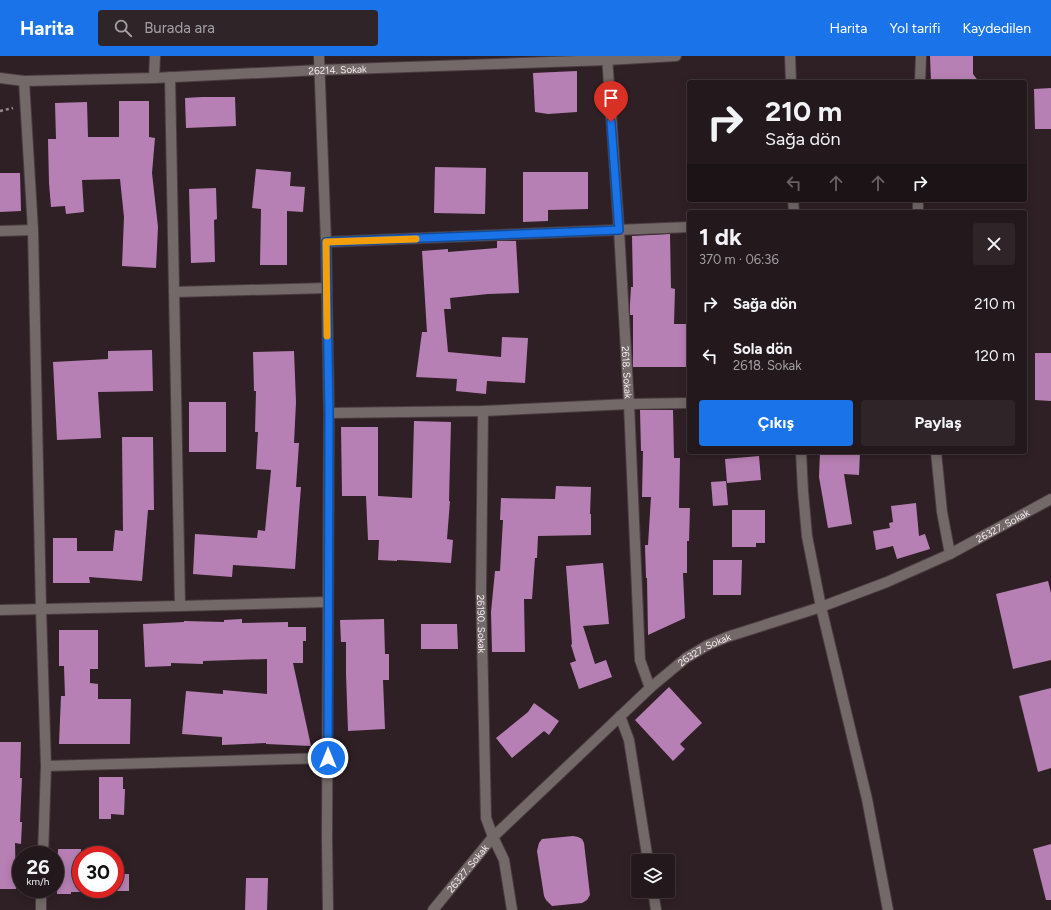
<!DOCTYPE html>
<html lang="tr">
<head>
<meta charset="utf-8">
<style>
	:root { --surface:#23181c; --page:#2f2529; --text:#f1f3f6; --muted:#a3a0a3; --line:#40373b; --accent:#1a73e8 }
	body { margin:0; font-family:Figtree,sans-serif; background:var(--page); color:var(--text); height:100vh; display:flex; flex-direction:column; font-size:15px; white-space:nowrap }
	* { box-sizing:border-box; margin:0 }
	p { font-size:13px; color:var(--muted) }
	.icon { flex:none; width:22px; height:22px; fill:none; stroke:currentColor; stroke-width:2; stroke-linecap:round; stroke-linejoin:round }
	.map { position:relative; flex:1; overflow:hidden }
	.side { position:absolute; left:687px; top:154px; width:340px; height:244px; display:flex; flex-direction:column; background:var(--surface); border-radius:4px; box-shadow:0 2px 10px #0003,0 0 0 1px var(--line) }
	.side>* { flex:none }
	.banner { position:absolute; left:687px; top:24px; width:340px; height:122px; border-radius:4px; box-shadow:0 2px 10px #0003,0 0 0 1px var(--line); background:#23181c; color:var(--text); overflow:hidden }
	.controls { position:absolute; left:631px; top:798px; display:grid; gap:8px }
	.controls a { display:grid; place-items:center; width:44px; height:44px; border-radius:4px; background:var(--surface); box-shadow:0 2px 10px #0003,0 0 0 1px var(--line); font-size:20px }
	.speed { position:absolute; left:12px; top:790px; display:flex; gap:8px; font-size:20px; font-weight:700; text-align:center }
	.speed>* { display:grid; place-content:center; width:52px; height:52px; border-radius:50%; background:var(--surface); box-shadow:0 2px 10px #0003,0 0 0 1px var(--line); line-height:1 }
	.speed small { font-size:10px; font-weight:400 }
	.speed .limit { border:6px solid #d22; background:#fff; color:#111 }
	.pin { position:absolute; display:grid; place-items:center; width:34px; height:34px; color:#fff; margin:-41px -17px; border-radius:50% 50% 50% 0; rotate:-45deg; box-shadow:0 0 4px #0007 }
	.pin .icon { rotate:45deg }
	.me { position:absolute; width:44px; margin:-22px; rotate:0deg; stroke-linejoin:round; filter:drop-shadow(0 0 3px #0008) }
	.turn { display:flex; align-items:center; gap:14px; height:84px; padding:0 12px; font-size:18px }
	.turn .icon { width:52px; height:52px; stroke-width:2.5 }
	.turn b { display:block; font-size:28px; line-height:34px }
	.lanes { display:flex; align-items:center; height:38px; padding:0 12px; background:#0003; justify-content:center; gap:20px; direction:ltr }
	.lanes .off { opacity:.35 }
	.round { display:grid; place-items:center; flex:none; width:42px; height:42px; border-radius:4px; background:var(--page) }
	.head { display:flex; align-items:center; justify-content:space-between; height:68px; padding:0 12px }
	h1 { font-size:24px; font-weight:700; line-height:30px }
	.primary-button { display:flex; gap:8px; margin-top:auto; padding:8px 12px }
	.primary-button a { flex:1; height:46px; border-radius:4px; background:var(--accent); color:#fff; font-size:16px; font-weight:700; line-height:46px; text-align:center }
	.primary-button a+a { background:var(--page); color:var(--text) }
	ul { padding:0; list-style:none }
	li { display:flex; align-items:center; gap:12px; height:52px; padding:0 12px }
	li div { flex:1 }
	li b { display:block; font-size:15px }
	li em { font-style:normal }
	header { display:flex; align-items:center; gap:24px; box-sizing:border-box; height:56px; padding:0 20px; background:var(--accent); color:#fff }
	header strong { font-size:19px }
	nav { display:flex; gap:22px; margin-inline-start:auto; font-size:14px }
	.search { width:280px; height:36px; background:var(--page); display:flex; align-items:center; gap:10px; box-sizing:border-box; padding:0 14px; border-radius:4px; color:var(--muted); font-size:15px }
	.map>svg:first-child { display:block }
</style>
</head>
<body>
<header>
<strong>Harita</strong>
<div class="search"><svg class="icon" aria-label="search" viewBox="0 0 24 24"><circle cx="10" cy="10" r="6"/><path d="M15 15l6 6"/></svg>Burada ara</div>
<nav><a>Harita</a><a>Yol tarifi</a><a>Kaydedilen</a></nav>
</header>
<div class="map">
<svg width="1051" height="854" viewBox="0 0 1051 854">
	<rect width="100%" height="100%" fill="#2f2025"/>
	<!-- building -->
	<g fill="#b780b4">
		<path d="M930,0h43v18l6,8h-48z"/>
		<path d="M577,15v41l-29,2 -13,-2 -2,-39z"/>
		<path d="M1051,32v41h-16l-1,-40z"/>
		<path d="M202,41h33l1,29 -50,2 -1,-30z"/>
		<path d="M119,45h30v36l6,1 -3,35 6,54 -2,41 -34,-2 2,-49 -4,-38 -38,1 2,32 -18,2 -1,-8 -14,1 -2,-24 -1,-44h8l-1,-36 32,-1 1,35h31z"/>
		<path d="M435,111l51,1 -1,46 -51,-1z"/>
		<path d="M256,113l35,3 -1,14 15,1 -2,25 -16,-1v54h-27l1,-56 -9,-1z"/>
		<path d="M523,116h65v37l-40,1v11l-25,1z"/>
		<path d="M0,117h20l1,38 -21,1z"/>
		<path d="M216,132l1,31 -3,1 1,42 -24,1 -2,-74z"/>
		<path d="M670,178l1,54 4,1 -1,35h15v43h-56v-52h-3v-11l1,-17h2l-1,-51z"/>
		<path d="M497,185h19l3,52 -31,1 -38,4 1,11h-7l4,43 53,5 1,-20 26,1 -3,45 -38,-2 -1,13 -30,-3 1,-12 -41,-2 6,-45h5l-5,-81 26,-2v3l49,-4z"/>
		<path d="M152,294l1,41 -55,1 3,46 -44,2 -4,-78 55,-3v-8z"/>
		<path d="M294,295l2,51 -2,41h5l-3,44h5l-2,25 -4,57 -62,-4 -1,12 -39,-3 2,-40 62,4 1,-8 7,1 6,-61 -15,-1 2,-37h-3l1,-41h-2l-1,-39z"/>
		<path d="M1035,297h16v48l-16,-1z"/>
		<rect x="189" y="346" width="37" height="50"/>
		<path d="M640,354h33l1,48h6l-1,50h11l-1,33h-2v32h-4l2,45 -37,17 -1,-57h-1l-1,-33h3l3,-48h-9l1,-46h-2z"/>
		<path d="M414,365l37,1 -2,79h1l-3,38 6,1 -2,23 -54,-3v1l-19,-1 1,-20h-11l-2,-44h-24l-1,-69h37v69l34,2z"/>
		<path d="M122,381h31l1,73h-6l-6,71 -53,-4 1,6h-37v-45h24v13h36l2,-21 8,1z"/>
		<path d="M820,396h40l-1,23 -15,-1 8,50 -24,4 -9,-51z"/>
		<path d="M759,400l2,24 -34,3 -2,-24z"/>
		<path d="M726,425l2,24 -15,1 -2,-24z"/>
		<path d="M556,430l35,1 -1,27h1v21l-53,1 -1,22h-2l-3,41h-8l1,53h-33l-1,-40 4,-41h5l3,-51h-3l1,-22 54,1z"/>
		<path d="M916,447l3,33 6,-2 5,15 -33,10 -4,-13 -17,4 -3,-19 17,-3 -1,-5 4,-1 -2,-16z"/>
		<path d="M732,454h33v33h-9v4h-24z"/>
		<path d="M713,504h29l-1,35h-28z"/>
		<path d="M603,507l6,61 -26,2 12,38 11,-4 6,17 -33,12 -9,-26 6,-2 -5,-16 1,-1 -6,-78z"/>
		<path d="M1048,525l3,12v67l-38,9 -17,-75z"/>
		<path d="M242,563v4l46,-1v5h18v14h-3v22h-10l18,83 -45,-2v-1l-44,2v-8l-40,-3 4,-43 37,3v-4l44,4v-35l-64,2v3l-32,-1v3l-26,1 -2,-43 41,-2v-1l40,1v-2z"/>
		<path d="M384,563l1,35h4v26h-6l2,49 -37,2 -2,-57v-32h-5l-1,-22z"/>
		<path d="M421,568h36l1,25h-37z"/>
		<path d="M59,574h39v39h-8v14l8,1v15h33l-1,45h-71l2,-48h4l-1,-30h-5z"/>
		<path d="M669,631l33,36 -22,21 5,5 -12,12 -38,-41z"/>
		<path d="M1051,632v80l-13,4 -19,-76z"/>
		<path d="M534,647l25,18 -10,14 -5,-4 -32,27 -16,-20 32,-26z"/>
		<path d="M0,686h21l-1,36h2l-2,44h2l-1,22 -6,-1 1,46h-16z"/>
		<path d="M99,721h24v12h2l-1,26 -13,-1v5h-12z"/>
		<path d="M573,780l5,1 4,2 2,4 6,52 -3,5 -5,3 -30,3 -6,-6 -2,-4 -7,-45 2,-8 3,-4z"/>
		<path d="M1051,788v56h-5l-13,-51z"/>
		<path d="M58,793h23v43h-10v2h-14z"/>
		<rect x="115" y="818" width="14" height="17"/>
		<path d="M246,822h22l-1,32h-22z"/>
	</g>
	<g fill="none" stroke-linecap="round" stroke-linejoin="round">
		<defs>
			<g id="street">
				<path d="M319,0l7,186 3,171 -2,426 1,71"/>
				<path id="s1" d="M607,0l12,174 10,174 11,256 10,28"/>
				<path d="M790,0l1,26"/>
				<path d="M170,21l10,529"/>
				<path id="s2" d="M0,22l24,3 130,-3 166,-8 287,-10 69,-4"/>
				<path d="M154,22l1,-22"/>
				<path d="M24,25l9,149 8,379 5,157 -3,89"/>
				<path d="M920,26l1,-26"/>
				<path d="M793,144l1,12"/>
				<path d="M918,156v-12"/>
				<path d="M0,175l33,-1"/>
				<path d="M326,186l363,-15"/>
				<path d="M174,236l153,-4"/>
				<path id="s3" d="M483,355l-2,180 5,227 7,19 11,23 8,50"/>
				<path d="M329,357l154,-2 146,-7 60,-1"/>
				<path d="M801,396l2,39 4,45 14,71 46,192 21,111"/>
				<path d="M936,396l6,60 8,42"/>
				<path d="M0,554l180,-4 148,-4"/>
				<path d="M620,660l9,24 19,121"/>
				<path d="M46,710l282,-8"/>
				<path d="M653,835l3,19"/>
				<path d="M41,854v-21"/>
				<path id="s4" d="M433,854l60,-73 157,-149 36,-30 22,-13 19,-8 94,-30 66,-25 63,-28 101,-55"/>
			</g>
		</defs>
		<!-- street casing -->
		<use href="#street" stroke="#4b3c41" stroke-width="12"/>
		<!-- path -->
		<path stroke="#978a8e" stroke-width="2.5" stroke-dasharray="3 3" stroke-linecap="butt" d="M0,55l13,-3"/>
		<!-- street -->
		<use href="#street" stroke="#736969" stroke-width="10"/>
	</g>
	<g fill="none" stroke-linecap="round" stroke-linejoin="round">
		<defs>
			<path id="route" d="M328,702l1,-345 -3,-171 293,-12 -8,-108"/>
		</defs>
		<!-- route casing -->
		<use href="#route" stroke="#114b97" stroke-width="10"/>
		<!-- route -->
		<use href="#route" stroke="#1a73e8" stroke-width="7"/>
		<!-- slow -->
		<path stroke="#f59e0b" stroke-width="7" d="M327,280l-1,-94 90,-3"/>
	</g>
	<g text-anchor="middle" stroke-width="4" stroke-linejoin="round" paint-order="stroke">
		<!-- street labels -->
		<g font-size="10" fill="#f5eaed" stroke="#130c0e">
			<text dy="4" stroke="none"><textPath href="#s2" startOffset="338">26214. Sokak</textPath></text>
			<text dy="4" stroke="none"><textPath href="#s1" startOffset="317">2618. Sokak</textPath></text>
			<text dy="4" stroke="none"><textPath href="#s4" startOffset="702">26327. Sokak</textPath></text>
			<text dy="4" stroke="none"><textPath href="#s3" startOffset="213">26190. Sokak</textPath></text>
			<text dy="4" stroke="none"><textPath href="#s4" startOffset="378">26327. Sokak</textPath></text>
			<text dy="4" stroke="none"><textPath href="#s4" startOffset="54">26327. Sokak</textPath></text>
		</g>
	</g>
</svg>
<div class="controls">
<a><svg class="icon" aria-label="layers" viewBox="0 0 24 24"><path d="M12 4l9 5-9 5-9-5zM3 14l9 5 9-5"/></svg></a>
</div>
<div class="speed"><div>26<small>km/h</small></div><div class="limit">30</div></div>
<div class="pin" style="left:611px;top:66px;background:#d93025"><svg class="icon" aria-label="arrive" viewBox="0 0 24 24"><path d="M6 21V4h12l-3 4 3 4H6"/></svg></div>
<svg class="me" style="left:328px;top:702px" viewBox="-20 -20 40 40"><circle r="17" fill="#1a73e8" stroke="#fff" stroke-width="3"/><path d="M0-11L8 9 0 5-8 9z" fill="#fff"/></svg>
<div class="banner">
<div class="turn"><svg class="icon" aria-label="right" viewBox="0 0 24 24"><path d="M7 20v-9h11M14 6l5 5-5 5"/></svg><div><b>210 m</b>Sağa dön</div></div>
<div class="lanes"><svg class="icon off" aria-label="left" viewBox="0 0 24 24"><path d="M17 20v-9H6M10 6l-5 5 5 5"/></svg><svg class="icon off" aria-label="ahead" viewBox="0 0 24 24"><path d="M12 20V5M6 11l6-6 6 6"/></svg><svg class="icon off" aria-label="ahead" viewBox="0 0 24 24"><path d="M12 20V5M6 11l6-6 6 6"/></svg><svg class="icon" aria-label="right" viewBox="0 0 24 24"><path d="M7 20v-9h11M14 6l5 5-5 5"/></svg></div>
</div>
<section class="side">
<div class="head"><div><h1>1 dk</h1><p>370 m · 06:36</p></div><a class="round"><svg class="icon" aria-label="close" viewBox="0 0 24 24"><path d="M6 6l12 12M18 6L6 18"/></svg></a></div>
<ul>
<li><svg class="icon" aria-label="right" viewBox="0 0 24 24"><path d="M7 20v-9h11M14 6l5 5-5 5"/></svg><div><b>Sağa dön</b></div><em>210 m</em></li>
<li><svg class="icon" aria-label="left" viewBox="0 0 24 24"><path d="M17 20v-9H6M10 6l-5 5 5 5"/></svg><div><b>Sola dön</b><p>2618. Sokak</p></div><em>120 m</em></li>
</ul>
<div class="primary-button"><a>Çıkış</a><a>Paylaş</a></div>
</section>
</div>
</body>
</html>
